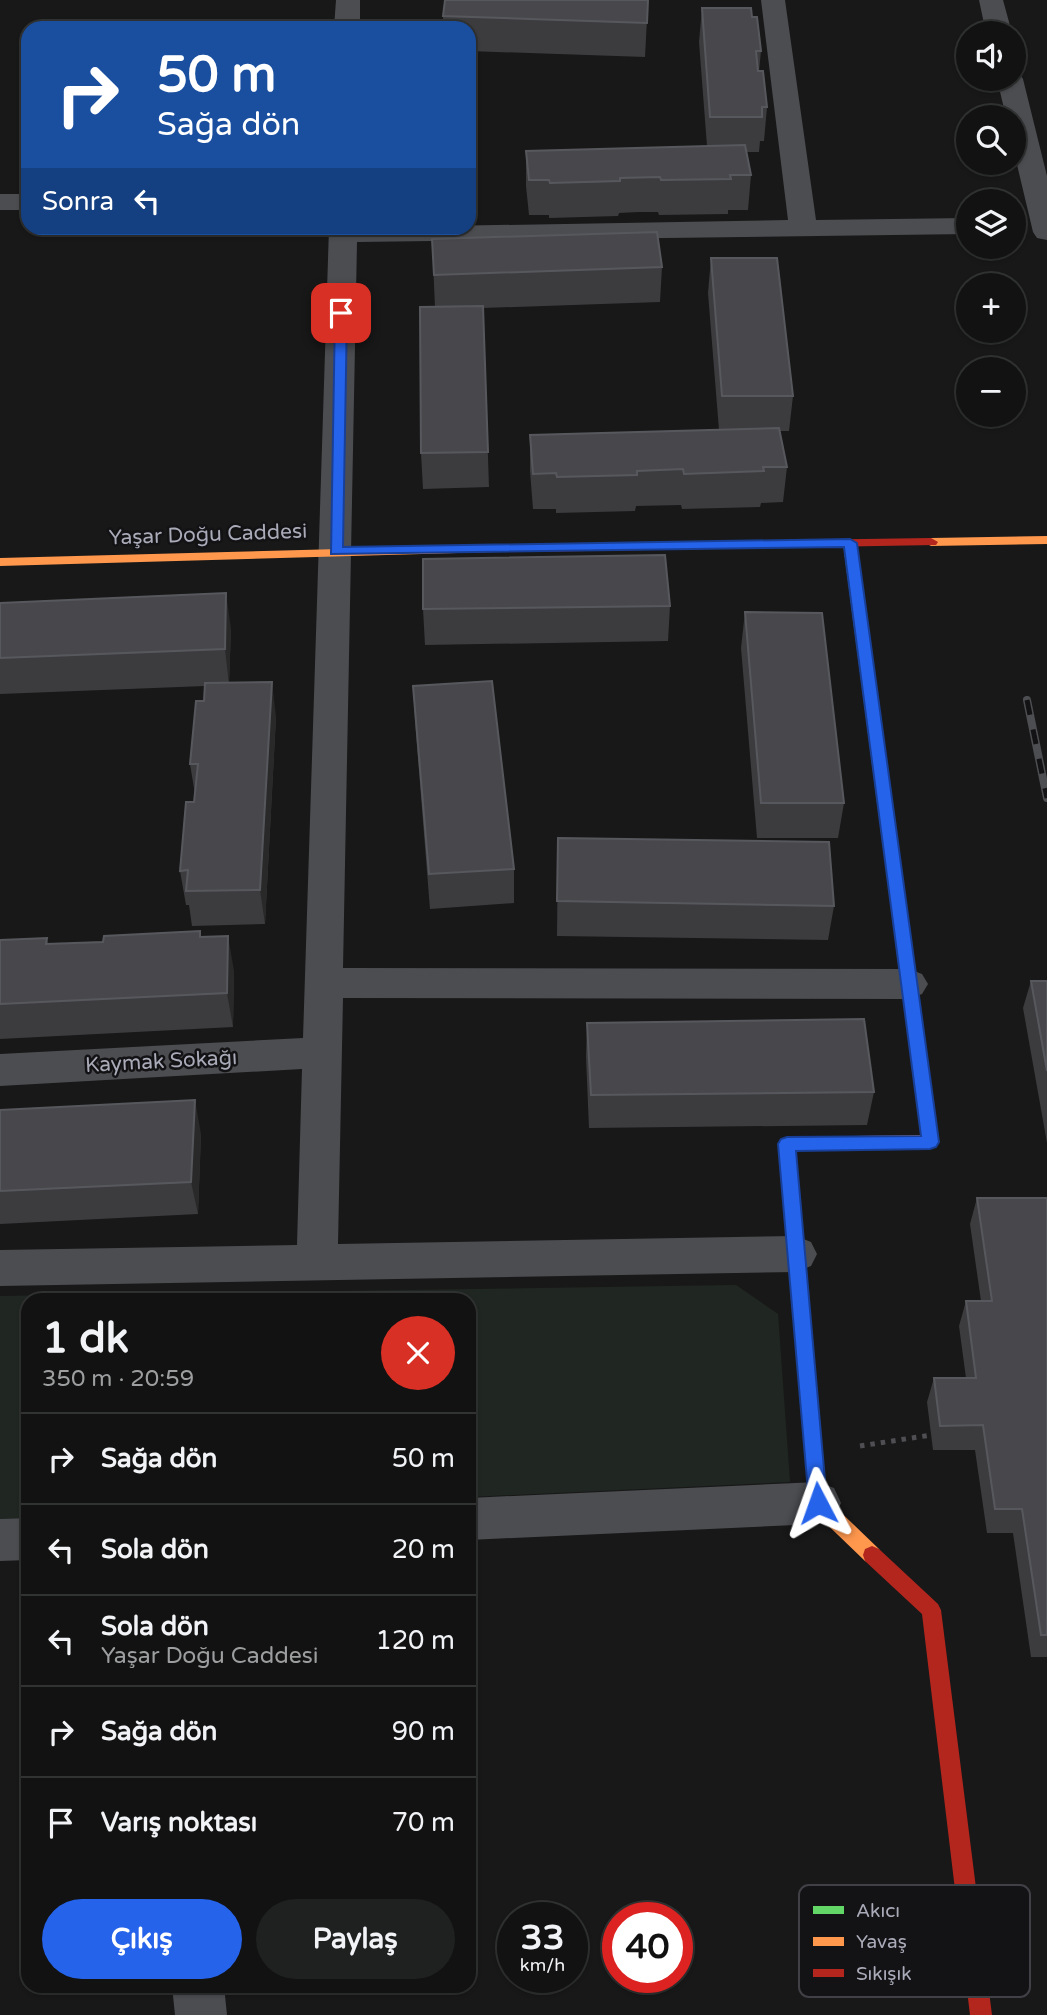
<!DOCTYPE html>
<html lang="tr">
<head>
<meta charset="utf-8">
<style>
	:root { --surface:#121212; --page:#1f2020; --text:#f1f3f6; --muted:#9c9e9f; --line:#313232; --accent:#2563eb }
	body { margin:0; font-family:"Varela Round",sans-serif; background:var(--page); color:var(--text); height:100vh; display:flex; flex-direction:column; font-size:26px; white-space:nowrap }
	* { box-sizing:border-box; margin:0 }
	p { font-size:23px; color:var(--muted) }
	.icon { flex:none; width:38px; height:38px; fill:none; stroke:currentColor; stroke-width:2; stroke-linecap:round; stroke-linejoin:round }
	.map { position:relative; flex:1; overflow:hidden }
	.drawer { position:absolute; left:21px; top:1293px; width:455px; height:700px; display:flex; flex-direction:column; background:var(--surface); border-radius:21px; box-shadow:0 2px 5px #0004,0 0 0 2px var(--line) }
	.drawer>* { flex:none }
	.guide { position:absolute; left:21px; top:21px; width:455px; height:214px; border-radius:21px; box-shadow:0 2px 5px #0004,0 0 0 2px var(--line); background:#1a4fa0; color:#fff; overflow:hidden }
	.controls { position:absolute; left:956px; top:21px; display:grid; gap:14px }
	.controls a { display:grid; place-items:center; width:70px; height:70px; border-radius:50%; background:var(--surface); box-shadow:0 2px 5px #0004,0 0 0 2px var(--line); font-size:35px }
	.speed { position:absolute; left:497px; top:1902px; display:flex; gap:14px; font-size:35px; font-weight:700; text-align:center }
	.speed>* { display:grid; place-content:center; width:91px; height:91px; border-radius:50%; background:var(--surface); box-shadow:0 2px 5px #0004,0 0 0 2px var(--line); line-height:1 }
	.speed small { font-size:18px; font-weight:400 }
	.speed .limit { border:10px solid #d22; background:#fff; color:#111 }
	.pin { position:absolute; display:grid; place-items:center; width:60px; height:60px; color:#fff; margin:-30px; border-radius:14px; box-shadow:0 4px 10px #0006 }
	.me { position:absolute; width:77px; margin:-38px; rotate:356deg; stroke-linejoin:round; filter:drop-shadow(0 0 5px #0008) }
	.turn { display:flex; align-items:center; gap:24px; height:147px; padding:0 21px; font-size:32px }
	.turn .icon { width:91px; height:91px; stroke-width:2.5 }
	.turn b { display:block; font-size:49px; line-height:60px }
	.then { display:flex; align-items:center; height:66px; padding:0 21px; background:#0003; gap:14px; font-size:26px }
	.round { display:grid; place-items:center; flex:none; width:74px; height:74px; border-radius:37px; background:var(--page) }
	.head { display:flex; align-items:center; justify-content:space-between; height:119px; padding:0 21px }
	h1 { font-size:42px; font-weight:700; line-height:52px }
	.cta { display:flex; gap:14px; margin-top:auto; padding:14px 21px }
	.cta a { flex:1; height:80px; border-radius:42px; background:var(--accent); color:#fff; font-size:28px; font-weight:700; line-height:80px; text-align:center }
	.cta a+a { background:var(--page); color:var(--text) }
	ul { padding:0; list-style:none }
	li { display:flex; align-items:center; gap:21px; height:91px; padding:0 21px; border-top:2px solid var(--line) }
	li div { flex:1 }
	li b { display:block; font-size:26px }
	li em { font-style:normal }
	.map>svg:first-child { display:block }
</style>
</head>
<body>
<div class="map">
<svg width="1047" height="2015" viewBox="0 0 1047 2015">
	<rect width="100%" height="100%" fill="#181818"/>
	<!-- green -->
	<path fill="#202722" d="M736,1285l42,29 12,168 -321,15v-197h-441v218l-28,1v-223z"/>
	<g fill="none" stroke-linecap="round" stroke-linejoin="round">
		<!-- path -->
		<path stroke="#4e4e53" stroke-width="5" stroke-dasharray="4.5 6" stroke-linecap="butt" d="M860,1446l71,-11"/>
		<!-- street -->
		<g fill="#4c4d51" fill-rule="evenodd">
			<path d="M336,0h24v28h-26z"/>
			<path d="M761,0h24l31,220 152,-2v16l-611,8 -14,726 566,1 13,5 6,10 -6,10 -13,5 -566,-1 -5,246 458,-8 15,6 6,12 -6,12 -15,6 -796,14v-36l297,-5 5,-176 -302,17v-32l303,-16 26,-810 459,-8z"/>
			<path d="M979,0h24l9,33h-26z"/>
			<path d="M1013,72l6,1 4,6 24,97v64l-10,-2 -4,-6 -20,-84v-31h-7l-9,-38h16z"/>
			<rect x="0" y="194" width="28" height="16"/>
			<path d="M818,1482l16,6 7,15 -7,15 -16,6 -349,16v-42z"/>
			<path d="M28,1518v42l-28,1v-42z"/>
			<path d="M172,1986h52l3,29h-52z"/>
		</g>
		<!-- fast -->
		<path fill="#63d668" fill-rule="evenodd" d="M850,539l7,4 79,586 -2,5h-12l-2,-5 -77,-586z"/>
		<!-- slow -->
		<g fill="#ff974d" fill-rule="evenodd">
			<path d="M1047,536v8l-116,2 -7,-4 7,-4z"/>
			<path d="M526,544l7,4 -2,3 -531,15v-8z"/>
			<path d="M928,1122l6,2 4,18 -2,5 -6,2 -134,2 31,348 52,50 2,6 -2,6 -7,3 -7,-3 -54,-52 -2,-6 -30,-359 2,-5 6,-2 134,-2 1,-11z"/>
		</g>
		<!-- jam -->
		<g fill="#b3261e" fill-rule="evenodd">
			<path d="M931,538l7,4 -2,3 -410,7 -7,-4 7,-4z"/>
			<path d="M872,1546l7,3 59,55 3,6 51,405h-22l-48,-401 -57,-53 -2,-6 2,-6z"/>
		</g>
		<defs>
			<path id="rail" d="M1027,700l20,98"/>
		</defs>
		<!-- rail casing -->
		<use href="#rail" stroke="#4d4e51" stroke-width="8"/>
		<!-- rail -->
		<use href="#rail" stroke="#131214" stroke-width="5" stroke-dasharray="15" stroke-linecap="butt"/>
	</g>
	<!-- wall -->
	<g fill="#3c3c3f">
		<path d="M648,0l-3,57 -176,-6v-23h-26v-12z"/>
		<path d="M702,8l50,9 9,34 -2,20 8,36 -3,34h-4l-1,11h-13l5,23 -3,35h-20v4l-69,1 -1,-3h-19l-20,1 -1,3 -69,2v-3h-20l-3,-29v-35l181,-5 -8,-104z"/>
		<path d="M469,121l3,35 1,35h-4z"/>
		<path d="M432,239l230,28 -2,35 -177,6 6,179 -66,2 -2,-36 14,-146z"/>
		<path d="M711,258l82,138 -4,35h-9l7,36 -4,35 -22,1 -1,4 -78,2 -1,-4 -45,1 -1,5 -79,2v-4h-23l-3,-38v-36l189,-5 -11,-137z"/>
		<path d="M0,603l231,26 -2,54 47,34 -11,207 -73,2 -3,-21h-3l-6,-34 14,-69 1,-8 -5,-30 14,-63 1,-15 -205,8z"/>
		<path d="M670,606l-2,35 -243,4 -2,-36z"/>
		<path d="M745,612l99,191 -6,35h-81l-16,-190z"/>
		<path d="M413,686l101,183v34l-84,6 -15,-188z"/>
		<path d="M558,838l276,68 -6,34 -271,-4z"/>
		<path d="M201,937l33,34 -1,56 -233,12v-99l47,-2 1,6z"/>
		<path d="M1031,981h16v162l-24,-135z"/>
		<path d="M587,1023l287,69 -7,33 -278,3 -3,-71z"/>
		<path d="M0,1110l201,24 -3,80 -198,10z"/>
		<path d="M977,1198h70v459h-16l-18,-124h-26l-12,-83h-42l-6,-48 7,-24h32l-7,-52 7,-25h15l-11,-77z"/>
	</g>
	<!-- shaded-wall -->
	<g fill="#29292a">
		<path d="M226,593l5,36 -2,56 -4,-36z"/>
		<path d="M272,682l4,35 -11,207 -5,-34z"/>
		<path d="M228,936l6,35 -1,56 -6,-34z"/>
		<path d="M195,1100l6,34 -3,80 -7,-32z"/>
	</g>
	<!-- building -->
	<g fill="#48484c" stroke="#57585d" stroke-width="2">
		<path d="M445,0h203l-1,23 -204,-7z"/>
		<path d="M702,8h49l1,9h5l4,34h-5l2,20h5l4,36h-5v10h-52z"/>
		<path d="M469,121l3,35h-3z"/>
		<path d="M745,145l6,30h-21l1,4 -70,1 -1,-3 -40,1v3l-70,2 -1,-3h-20l-3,-29z"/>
		<path d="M657,232l5,35 -228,8 -2,-36z"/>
		<path d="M711,258h66l16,138h-71z"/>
		<path d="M483,306l5,146 -67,1 -1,-146z"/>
		<path d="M779,428l8,39h-24l1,4 -80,3 -1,-5 -46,2v4l-80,2 -1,-4 -23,1 -3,-39z"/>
		<path d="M665,555l5,51 -247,3v-50z"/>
		<path d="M226,593l-1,56 -225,9v-55z"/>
		<path d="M745,612l77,1 22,190h-83z"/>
		<path d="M492,681l22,188 -85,5 -16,-188z"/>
		<path d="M272,682l-12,208 -74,1 2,-21 -8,1 6,-69h8l4,-38h-8l6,-63h8l1,-18z"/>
		<path d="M558,838l271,4 5,64 -277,-5z"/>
		<path d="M200,931v6l28,-1 -1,57 -227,11v-64l47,-2 -1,6 57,-2 1,-6z"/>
		<path d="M1031,981h16v90z"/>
		<path d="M864,1019l10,73 -283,3 -4,-72z"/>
		<path d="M195,1100l-4,82 -191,9v-81z"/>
		<path d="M977,1198h70v437h-6l-19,-126h-27l-12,-84 -43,1 -6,-48h42l-10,-77h26z"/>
	</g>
	<!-- route -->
	<path fill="#2563eb" stroke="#184099" stroke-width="2" d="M341,310l6,3 -4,234 507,-8 7,4 82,599 -3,5 -6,2 -134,2 31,352 -2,6 -7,2 -6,-2 -3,-6 -31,-359 3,-5 6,-2 134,-1 -77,-589 -513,7 4,-241z"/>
	<g text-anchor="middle" stroke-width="5" stroke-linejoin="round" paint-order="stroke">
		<!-- street labels -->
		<g font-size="21" fill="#aaabb9" stroke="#131214">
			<text transform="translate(208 534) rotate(-2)" y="7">Yaşar Doğu Caddesi</text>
			<text transform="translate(161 1061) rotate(-3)" y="7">Kaymak Sokağı</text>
		</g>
	</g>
	<!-- legend -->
	<rect x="799" y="1885" width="231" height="112" rx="10" fill="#131214" stroke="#404046" stroke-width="2"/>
	<rect x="813" y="1906" width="31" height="8" fill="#63d668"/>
	<rect x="813" y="1937" width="31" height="9" fill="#ff974d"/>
	<rect x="813" y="1969" width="31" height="8" fill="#b3261e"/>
	<g font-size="19" fill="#aaabb9">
		<text x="856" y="1917">Akıcı</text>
		<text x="856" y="1948">Yavaş</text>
		<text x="856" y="1980">Sıkışık</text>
	</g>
</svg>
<div class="controls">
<a><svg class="icon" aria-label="sound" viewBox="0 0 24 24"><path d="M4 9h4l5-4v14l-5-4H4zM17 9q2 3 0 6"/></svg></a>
<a><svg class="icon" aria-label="search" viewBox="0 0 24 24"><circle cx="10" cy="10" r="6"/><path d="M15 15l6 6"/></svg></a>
<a><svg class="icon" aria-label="layers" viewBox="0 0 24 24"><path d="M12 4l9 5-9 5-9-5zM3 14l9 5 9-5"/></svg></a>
<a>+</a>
<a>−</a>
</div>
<div class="speed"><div>33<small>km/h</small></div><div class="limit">40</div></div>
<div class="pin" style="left:341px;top:313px;background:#d93025"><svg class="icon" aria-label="arrive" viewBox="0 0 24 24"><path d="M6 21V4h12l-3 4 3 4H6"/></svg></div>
<svg class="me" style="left:818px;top:1503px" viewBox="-20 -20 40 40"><path d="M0-17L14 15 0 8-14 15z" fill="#2563eb" stroke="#fff" stroke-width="4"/></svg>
<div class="guide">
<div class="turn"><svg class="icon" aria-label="right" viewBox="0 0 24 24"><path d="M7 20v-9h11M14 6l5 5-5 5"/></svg><div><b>50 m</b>Sağa dön</div></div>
<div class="then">Sonra<svg class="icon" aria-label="left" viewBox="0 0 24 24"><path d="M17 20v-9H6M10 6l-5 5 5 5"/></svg></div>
</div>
<section class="drawer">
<div class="head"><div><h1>1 dk</h1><p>350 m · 20:59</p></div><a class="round" style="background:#d93025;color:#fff"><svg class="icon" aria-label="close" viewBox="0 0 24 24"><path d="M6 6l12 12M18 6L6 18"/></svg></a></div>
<ul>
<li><svg class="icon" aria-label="right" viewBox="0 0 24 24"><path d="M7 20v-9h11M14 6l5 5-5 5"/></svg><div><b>Sağa dön</b></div><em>50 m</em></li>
<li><svg class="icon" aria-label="left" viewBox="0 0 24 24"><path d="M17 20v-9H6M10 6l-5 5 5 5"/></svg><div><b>Sola dön</b></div><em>20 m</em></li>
<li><svg class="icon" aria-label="left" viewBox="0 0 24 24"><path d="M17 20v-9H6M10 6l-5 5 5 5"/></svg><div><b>Sola dön</b><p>Yaşar Doğu Caddesi</p></div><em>120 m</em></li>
<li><svg class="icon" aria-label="right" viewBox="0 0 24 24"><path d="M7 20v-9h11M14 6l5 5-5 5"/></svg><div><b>Sağa dön</b></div><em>90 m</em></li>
<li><svg class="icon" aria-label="arrive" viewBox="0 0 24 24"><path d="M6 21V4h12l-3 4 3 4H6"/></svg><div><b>Varış noktası</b></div><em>70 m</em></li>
</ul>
<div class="cta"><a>Çıkış</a><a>Paylaş</a></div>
</section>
</div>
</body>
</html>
